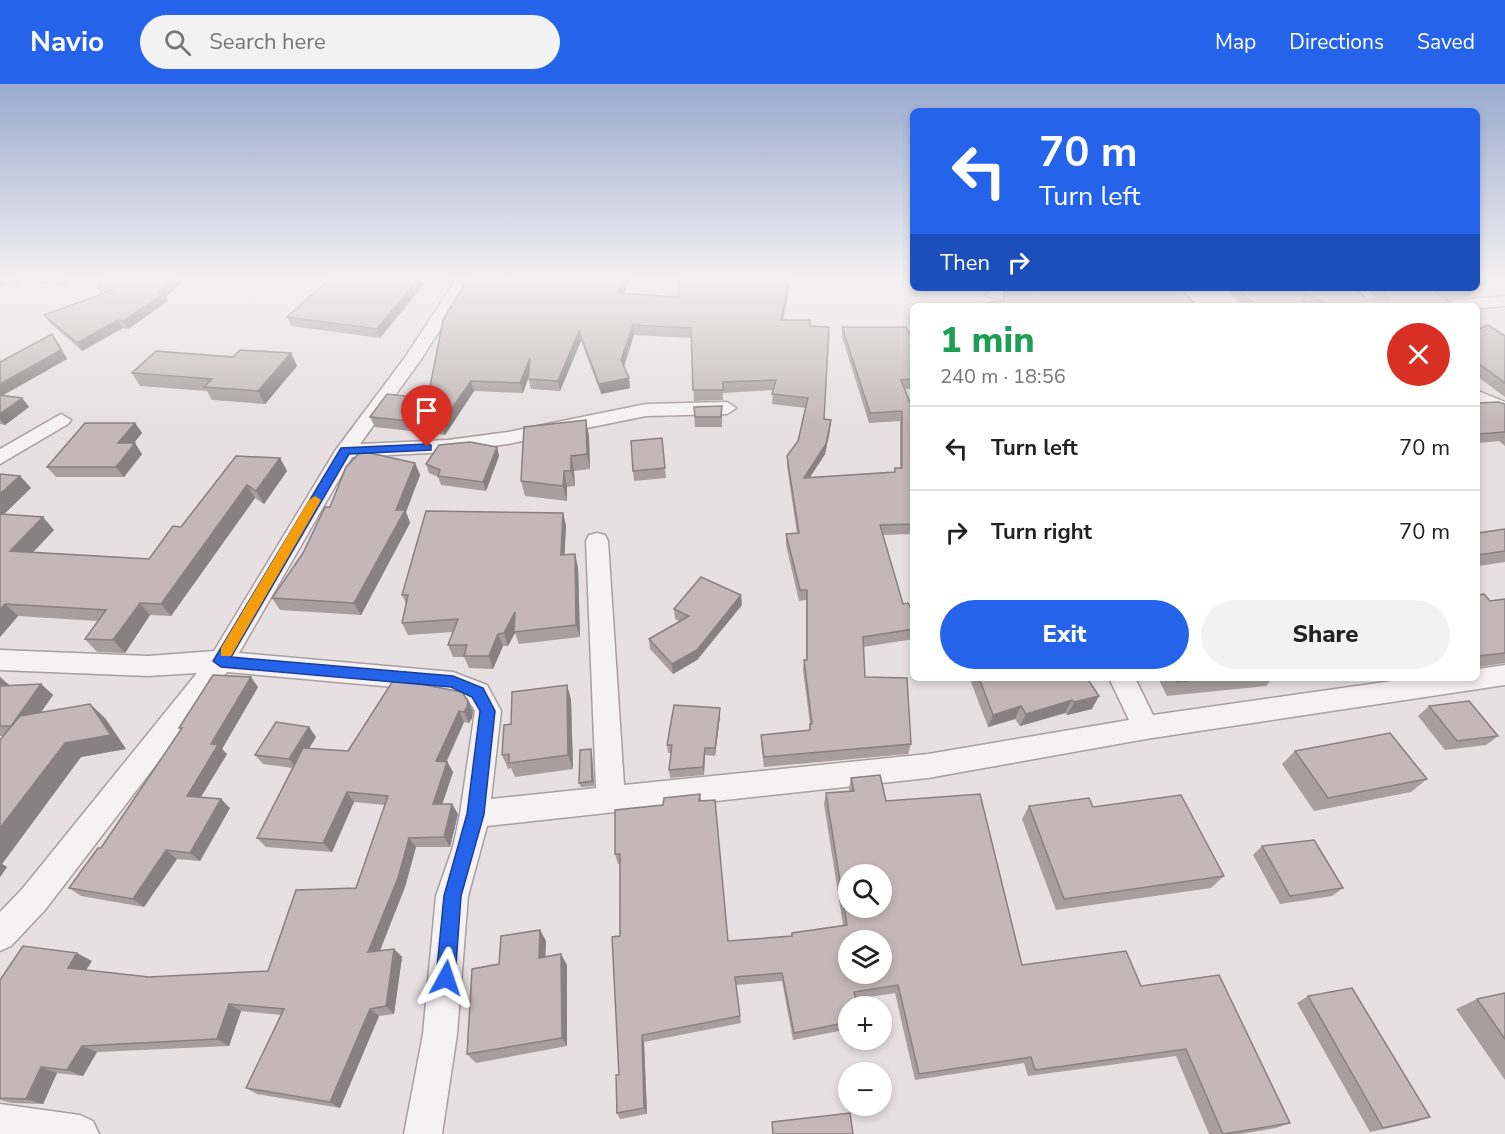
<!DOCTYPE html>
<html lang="en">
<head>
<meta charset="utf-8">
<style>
	:root { --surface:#fff; --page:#f2f2f2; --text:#222; --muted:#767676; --line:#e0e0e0; --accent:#2563eb }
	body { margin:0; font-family:"Nunito Sans",sans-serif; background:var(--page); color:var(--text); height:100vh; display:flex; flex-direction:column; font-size:22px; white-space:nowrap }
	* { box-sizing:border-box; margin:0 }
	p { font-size:20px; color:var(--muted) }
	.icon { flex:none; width:33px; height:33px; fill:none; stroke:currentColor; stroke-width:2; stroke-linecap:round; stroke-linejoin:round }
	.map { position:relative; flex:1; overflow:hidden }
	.drawer { position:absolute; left:910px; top:219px; width:570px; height:378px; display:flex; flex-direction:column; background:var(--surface); border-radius:9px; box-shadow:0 3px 9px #0003 }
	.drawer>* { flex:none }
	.guide { position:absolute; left:910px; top:24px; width:570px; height:183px; border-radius:9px; box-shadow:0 3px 9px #0003; background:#2563eb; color:#fff; overflow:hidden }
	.controls { position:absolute; left:838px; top:780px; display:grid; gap:12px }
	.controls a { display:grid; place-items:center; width:54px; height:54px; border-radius:50%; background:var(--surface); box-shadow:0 3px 9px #0003; font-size:30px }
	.pin { position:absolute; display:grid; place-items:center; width:51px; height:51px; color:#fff; margin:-62px -26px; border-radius:50% 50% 50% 0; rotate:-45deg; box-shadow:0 0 6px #0007 }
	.pin .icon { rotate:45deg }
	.me { position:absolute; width:66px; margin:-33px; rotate:5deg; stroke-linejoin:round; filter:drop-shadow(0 0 4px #0008) }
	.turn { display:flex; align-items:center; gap:21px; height:126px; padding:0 30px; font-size:27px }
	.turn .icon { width:78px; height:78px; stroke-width:2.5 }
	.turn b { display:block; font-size:42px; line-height:51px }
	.then { display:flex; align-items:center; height:57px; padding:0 30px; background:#0003; gap:12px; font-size:22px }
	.round { display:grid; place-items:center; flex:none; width:63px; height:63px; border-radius:32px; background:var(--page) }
	.summary { display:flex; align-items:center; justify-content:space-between; height:102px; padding:0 30px }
	h1 { font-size:36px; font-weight:800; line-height:45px; color:#1e9e55 }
	.cta { display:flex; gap:12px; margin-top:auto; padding:12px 30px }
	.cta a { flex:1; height:69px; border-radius:36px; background:var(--accent); color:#fff; font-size:24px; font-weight:800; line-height:69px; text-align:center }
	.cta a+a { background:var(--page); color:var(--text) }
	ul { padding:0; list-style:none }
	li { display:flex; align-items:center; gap:18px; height:84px; padding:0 30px; border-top:2px solid var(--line) }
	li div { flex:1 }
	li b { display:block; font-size:22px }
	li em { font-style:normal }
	header { display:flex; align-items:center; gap:36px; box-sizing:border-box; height:84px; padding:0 30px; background:var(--accent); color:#fff }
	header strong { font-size:28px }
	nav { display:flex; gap:33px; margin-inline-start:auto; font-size:21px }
	.search { width:420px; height:54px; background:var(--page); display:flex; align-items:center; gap:15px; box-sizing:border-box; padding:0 21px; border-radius:33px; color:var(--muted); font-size:22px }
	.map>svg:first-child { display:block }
</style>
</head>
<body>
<header>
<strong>Navio</strong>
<div class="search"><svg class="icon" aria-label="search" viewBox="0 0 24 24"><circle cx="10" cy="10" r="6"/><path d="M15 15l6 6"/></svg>Search here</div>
<nav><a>Map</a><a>Directions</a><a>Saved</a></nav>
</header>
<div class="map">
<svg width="1505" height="1050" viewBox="0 0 1505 1050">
	<rect width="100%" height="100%" fill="#e7dfe1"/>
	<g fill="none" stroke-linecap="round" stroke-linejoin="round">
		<defs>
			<g id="street">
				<path d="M457,194h16l-51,80 -62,86 88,-4 60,-8 138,-28 81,-2 9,6 -9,6 -81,2 -138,28 -60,8 -96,5 -113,196 214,19 34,13 14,26 -10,88 105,-11 -10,-247 3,-6 8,-2 8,2 3,6 16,244 304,-31 201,-34 -20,-42h26l18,37 260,-37h65v-9l27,-4v20l-359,54 -218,39 -441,48 -19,70 -11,138 -15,100h-38l19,-100 13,-138 17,-49 7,-33 15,-103 -6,-10 -19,-9 -223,-20 -182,238 -34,36 -11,5v-39l23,-24 174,-215 -49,3 -148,-6v-20l148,6 66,-5 121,-200 71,-95z"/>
				<path d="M1038,204l5,4c-7,8 -51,10 -58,2l8,-5z"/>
				<path d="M1505,212v10l-27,2v-2h-38l8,-5z"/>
				<path d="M1478,307l27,11v13l-27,-11z"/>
				<path d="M61,330l10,6 -3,4 -68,40v-15z"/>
				<path d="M0,1020l80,11 13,6 6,13h-99z"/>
			</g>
		</defs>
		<!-- street casing -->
		<use href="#street" stroke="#a99ea0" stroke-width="3"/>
		<!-- street -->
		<use href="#street" fill="#f6f1f2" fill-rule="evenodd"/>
	</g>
	<!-- wall -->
	<g fill="#a89d9f">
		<path d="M0,194h63l2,9 -47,-8 1,4 -19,4z"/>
		<path d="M324,194h121l-4,5h-16l-45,55 -89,-12 -4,-9 40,-35h-2z"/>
		<path d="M599,194h32l-8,15 56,4v-19h112l-8,42 41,99 6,11 -5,24 -15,23 84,-5 1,-4h5v-47l-31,2 -27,-86v-10l72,15v47h-9l9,24v121l-31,1 20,69 11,11v24l-51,8 2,30 46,67 -3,10 -144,13 -3,-23v-9l48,-5 1,-6 -7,-54 1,-10h2v-60l-7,1 -13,-56v-11l11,-1 -10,-67v-10l11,-15 7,-33 -33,-4 1,-14 -50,3v7l-29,1 -3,-63 -57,-3 -10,32 6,21 -29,6 -20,-53 -21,50 -29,-2 -3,-12 -5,16 -49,-2 -29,44 -70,-8 -5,-10 43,-20 16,-5z"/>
		<path d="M1490,194l-23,19 -21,2 11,7h-147l-3,-2 2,2h-66l-18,-18h130l12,11 11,1 -12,-12h112z"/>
		<path d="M96,202l70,11 2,4 -40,28 -5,-1 -41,23 -32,-28 -6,-8 57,-21z"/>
		<path d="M1478,245l27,7v61l-27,-20z"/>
		<path d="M58,258l9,17 -64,36 19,3 7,9 -24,18 -5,-1v-62z"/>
		<path d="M291,269l6,13 -32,38 -53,-4 -5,-9 -67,-5 -8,-13 101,-16z"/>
		<path d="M1478,319l27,1v42l-6,-5 -21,2z"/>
		<path d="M722,322v21h-27l-1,-20z"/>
		<path d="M135,339l7,10 -9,10 9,11 -18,23h-68l-9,-10z"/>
		<path d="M589,352l1,33 -16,2 1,15 -8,1v14l-42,-5 -4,-15z"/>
		<path d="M662,354l4,40 -32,3 -1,-10z"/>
		<path d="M497,363l2,9 -13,35 -45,-6 -3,-8 -9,-4 -3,-9z"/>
		<path d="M280,374l7,13 -23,33 -9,-6 -84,118 -21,-1 -25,38 -28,-1 -12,-13 13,-18 -80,-5 -18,21v-163l20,2 11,12 -28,27 51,15 -21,22 116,7 32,-32z"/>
		<path d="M415,379l5,12 -14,37 4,11 -49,92 -81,-5 -8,-12 31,-45 27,-46z"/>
		<path d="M563,429l3,13 -2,29 14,12 2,70 -61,7 -4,-11 -7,13h-5l-10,23 -24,-1 -5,-11h-11l-5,-12 5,-13 -45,3 -6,-12 4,-19 -4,-9z"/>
		<path d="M1505,445v33l-27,4v-33z"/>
		<path d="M1478,511l12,6 15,-2v64l-27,4z"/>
		<path d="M742,521l-45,55 -24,14 -23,-25 -1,-10 30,-18 -4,-2 -1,-10z"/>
		<path d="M0,593l9,8 32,-1 12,11 -12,17 64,6 21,31 -45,8 -79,107 5,3 -7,10 3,-141h-3z"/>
		<path d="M972,594h115l5,31 -25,6 -2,-2 -45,13 -5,-7 -27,8 -17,-45z"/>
		<path d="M1158,594h115l-7,8 -99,10z"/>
		<path d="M394,595l79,32 -1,7 -3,5 -5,-1 -17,39 6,11 -11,32 16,10 -8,33h-34l-11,40 -25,64 14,-2 8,8 -8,57 -15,2 -39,92 -83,-14 -11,-6 35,-73 -40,-4 -12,35 -132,6 -14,24 -26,-3 -14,31 -31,-1 -12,-3v-120l92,-19 -6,9 63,7 119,-6 88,-83 29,-83 -31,-3 -22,50 -66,-5 -9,-9 35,-70 -29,-4 -8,-9 54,-28 7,10 -7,11 39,3z"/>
		<path d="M258,603l-36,62 5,5 -26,43 29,11 -30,53 -23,-2 -33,48 -63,-11 -12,-8 32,-40 80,-118 -2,-2z"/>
		<path d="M571,615l2,70 -58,8 -4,-9 -3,1 -6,-14z"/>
		<path d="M1429,622l69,30 -12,9 -41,5 -27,-34z"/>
		<path d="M720,624v8l-5,40 -10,-1 -1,20 -34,3 -1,-8 2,-17h-3l-1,-8z"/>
		<path d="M1295,667l132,28 -16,13 -97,19 -32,-47z"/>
		<path d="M592,670l2,32 -13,1 -2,-4z"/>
		<path d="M851,694l35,23 136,164 119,21 149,137 -14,5 -35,6h-32l-33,-78 -148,20 -4,-13 -109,17 -20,-87 -39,6 -7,7v23l-56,11 -11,-59 -46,4 5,38 -97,19 3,72 -27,5 -3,-6 2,-38 1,-211h-2l-3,-10 85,-60 28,147 63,-5 1,-3 51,-8 -19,-121 2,-11 24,-2 -1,-2z"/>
		<path d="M1029,722l64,1 131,69 -13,12 -155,22 -34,-91z"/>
		<path d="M1262,762l81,42 -11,8 -52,8 -27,-49z"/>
		<path d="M540,846l6,11 -1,16 22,8v81l-91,17 -9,-9 32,-90z"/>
		<path d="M1505,909v87l-49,-71 21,-10z"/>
		<path d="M1308,912l122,121 -14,5 -46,10 -73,-129z"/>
	</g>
	<!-- shaded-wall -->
	<g fill="#888082">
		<path d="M0,194h18l1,5 -19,4z"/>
		<path d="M59,194h4l2,9z"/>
		<path d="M174,194h12l-20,19 2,4 -40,28 -5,-8z"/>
		<path d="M419,194h5l1,5 -45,55 -3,-9z"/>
		<path d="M439,194h6l-4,5z"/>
		<path d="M625,194h6l-12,25 -2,-10z"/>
		<path d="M789,194h2l-10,52v-10z"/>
		<path d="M1486,194h4l-23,19 6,-8 5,-1v-3z"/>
		<path d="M118,236l5,8 -41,23 -5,-8z"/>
		<path d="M633,241l1,10 -12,36 -1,-11z"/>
		<path d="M579,247l2,10 -21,50 -2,-10z"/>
		<path d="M52,250l15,25 -67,38v-13z"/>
		<path d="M291,269l6,13 -32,38 -7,-13z"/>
		<path d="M530,274l2,10 -9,25 -3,-10z"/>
		<path d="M629,294l1,10 -29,6 -2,-10z"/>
		<path d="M471,297l3,10 -29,44 -4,-11z"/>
		<path d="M22,314l7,9 -24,18 -5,-6v-5z"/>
		<path d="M586,336l3,16 1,33 -3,-15z"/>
		<path d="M831,336l-1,10 -5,24 -22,34 1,-10z"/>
		<path d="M135,339l7,10 -17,21 -7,-11z"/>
		<path d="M135,359l7,11 -18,23 -8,-10z"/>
		<path d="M497,363l2,9 -13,35 -3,-9z"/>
		<path d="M571,372l3,15 1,15 -4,-15z"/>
		<path d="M280,374l7,13 -23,33 -8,-13z"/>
		<path d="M415,379l5,12 -14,37 4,11 -49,92 -7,-12 42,-93z"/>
		<path d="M564,387l3,16v14l-4,-15z"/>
		<path d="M20,392l11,12 -31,30v-24z"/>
		<path d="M247,401l8,13 -84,118 -10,-12z"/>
		<path d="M563,429l3,13 -2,42 -3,-13z"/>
		<path d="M43,433l11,13 -32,34 -12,-13z"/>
		<path d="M575,470l3,13 2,70 -4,-12z"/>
		<path d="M741,511l1,10 -45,55 -24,14 -1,-10z"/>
		<path d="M140,519l10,12 -25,38 -12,-13z"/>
		<path d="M5,520l13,12 -18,21v-27z"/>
		<path d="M515,528l4,13 -11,21 -4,-13z"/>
		<path d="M498,550l5,12 -10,23 -4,-13z"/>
		<path d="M0,593l9,8 -9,11z"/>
		<path d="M251,593l7,10 -36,62 5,5 -31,51 -9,-9 24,-52z"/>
		<path d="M41,600l12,11 -29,42 -13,-11z"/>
		<path d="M567,601l4,14 2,70 -5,-14z"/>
		<path d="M1099,612l-7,13 -25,6 7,-13z"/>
		<path d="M1072,616l-7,13 -45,13 6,-12z"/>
		<path d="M468,617l5,10 -1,7 -3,5 -5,-11z"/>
		<path d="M90,620l15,14 21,31 -45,8 -79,107 5,3 -7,10v-49z"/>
		<path d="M1021,622l-6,13 -27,8 5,-12z"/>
		<path d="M720,624v8l-5,40v-8z"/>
		<path d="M459,627l5,11 -22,49 -6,-10z"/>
		<path d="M309,643l7,10 -19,32 -8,-10z"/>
		<path d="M705,664v7l-1,20 -1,-8z"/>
		<path d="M591,665l1,5 2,32 -2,-5z"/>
		<path d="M447,678l6,10 -14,42 -6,-10z"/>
		<path d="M347,708l7,10 -22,50 -9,-9z"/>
		<path d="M221,715l9,9 -30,53 -10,-8z"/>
		<path d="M452,720l6,10 -8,33 -6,-10z"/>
		<path d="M409,754l7,9 -11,40 -29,73 -8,-8z"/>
		<path d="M166,766l11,9 -33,48 -11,-8z"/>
		<path d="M540,846l6,11 -1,28 -6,-11z"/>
		<path d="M394,865l8,8 -8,57 -8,-8z"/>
		<path d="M77,869l15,8 -10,15 -14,-8z"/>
		<path d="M561,870l6,11v81l-5,-8z"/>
		<path d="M229,920l12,7 -12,35 -12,-7z"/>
		<path d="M370,925l9,7 -39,92 -10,-6z"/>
		<path d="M642,951l2,7 3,72 -3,-6z"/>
		<path d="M82,962l15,6 -14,24 -16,-6z"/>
		<path d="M41,983l16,6 -14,31 -17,-5z"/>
	</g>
	<!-- building -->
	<g fill="#c3b7b9" stroke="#888082" stroke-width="1.5" fill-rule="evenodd">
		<path d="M107,194h67l-16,15h6l-41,28 -5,-1 -41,23 -33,-28 69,-25 -17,-4z"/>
		<path d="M331,194h88l-42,51 -90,-12z"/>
		<path d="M468,194h120l10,1 1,-1h26l-8,15 62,4v-19h110l-8,42h29v6l19,1 -5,92 7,1 -5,24 -22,34 91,-6v-4h7v-57l-32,2 -28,-86h64l8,15v37l-13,1 13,33v111l-34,1 23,79 5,-1 6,12v14l-51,8 2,40 42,1 4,66 -147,13 -3,-22 49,-5v-6h2l-8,-64h3v-70h-7l-14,-56 13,-1 -12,-77 11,-15 10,-43 -36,-4 4,-14 -53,2v8h-30l-2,-62 -58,-3 -12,35 8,18 -30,6 -20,-53 -21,50 -30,-2 2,-21 -10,25 -49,-2 -30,43 -71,-7 17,-23 26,3 5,-6 11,1 14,-72z"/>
		<path d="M1478,194h8l-8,7z"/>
		<path d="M1087,204h93l17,18h-249l56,-5v-9z"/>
		<path d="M1237,204h118l12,11 20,1 2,-2 -9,-10h94l-39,4 22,14h-126l-25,-13 -4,7 7,6h-59h6z"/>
		<path d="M1488,241l17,11v47l-27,-20v-34z"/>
		<path d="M52,250l9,16 -61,34v-22z"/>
		<path d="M240,266l51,3 -33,38 -54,-4 8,-8 -80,-6 24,-22 77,6z"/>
		<path d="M0,311l22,3 -22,16z"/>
		<path d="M1498,318l7,2v28l-27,2v-31z"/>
		<path d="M722,322l-1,11h-26l-1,-10z"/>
		<path d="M586,336l1,34 -16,2v15h-7l-1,15 -42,-5 3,-54z"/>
		<path d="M85,339h50l-17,20h17l-19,24h-69z"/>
		<path d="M662,354l3,30 -32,3 -2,-30z"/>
		<path d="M470,358l27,5 -14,35 -45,-6 2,-6 -14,-6 13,-19z"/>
		<path d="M361,367l54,12 -19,47h9l-51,93 -82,-5 31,-45 22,-46h5l16,-40z"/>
		<path d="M236,372l44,2 -24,33 -9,-6 -86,119 -21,-1 -27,37 -28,-1 21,-29 -101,-6 -5,6v-96l43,3 -33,34 139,8 24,-33 8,1z"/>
		<path d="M0,390l20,2 -20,18z"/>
		<path d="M426,427l137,2 -2,42 14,-1 1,71 -62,7 1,-20 -11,21 -6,1 -9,22h-25l3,-11h-19l10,-26 -56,4 6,-28h-6z"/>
		<path d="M1505,445v22l-27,4v-22z"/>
		<path d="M701,493l40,18 -44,55 -25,14 -23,-25 40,-23 -15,-7z"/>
		<path d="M1484,510l6,7 15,-2v54l-27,3v-61z"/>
		<path d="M213,591l38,2 -40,67 7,1 -31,51 34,3 -31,54 -24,-3 -33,49 -64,-11 29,-40h3l81,-120h-3z"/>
		<path d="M979,594h108l12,18 -25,6 -2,-2 -46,14 -5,-8 -28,9z"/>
		<path d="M1175,594h40l-38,4z"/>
		<path d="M394,595l68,13 6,9 -1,6 -3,5 -5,-1 -23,50 11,1 -14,42h19l-8,33 -35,1 -11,40 -30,74 26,-3 -8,57 -16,3 -40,93 -84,-14 38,-79 -55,-5 -12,35 -135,7 -15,24 -26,-3 -15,32 -26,-1v-118l23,-34 54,7 -9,15 81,9 119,-6 28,-81 60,-2 32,-92 -41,-4 -24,51 -66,-5 46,-90 45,3z"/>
		<path d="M41,600l-30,42h-11v-40z"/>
		<path d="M567,601l1,70 -59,8v-9l-7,1 2,-30 7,-1 1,-32z"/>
		<path d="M1469,617l29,35 -41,5 -28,-35z"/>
		<path d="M90,620l21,31 -46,8 -65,85v-88l20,-24z"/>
		<path d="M674,621l46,3 -5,40h-10l-2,19 -34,3 3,-25h-5z"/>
		<path d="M276,638l33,5 -20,32 -34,-4z"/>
		<path d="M1390,649l37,46 -99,19 -33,-47z"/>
		<path d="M591,665l1,32 -13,2 1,-33z"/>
		<path d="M880,691l6,26 94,-7 42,171 104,-14 15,35 78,-11 71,148 -67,11 -37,-85 -151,21 -4,-13 -112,17 -21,-89 -44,7 4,14h-9v16l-55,11 -12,-60 -47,4 5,39 -98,19 2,73 -27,5 -1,-38h3l-7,-138 8,-1v-82h-5v-44l48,-5 1,-7 36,-4 -1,7 16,-1 13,141 64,-5v-3l55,-8 -21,-132 28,-2 -3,-13zM849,790h33v34h-33zM849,856h33v34h-33z"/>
		<path d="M1181,711l43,81 -160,23 -35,-93 60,-8 4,9z"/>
		<path d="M1314,756l29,48 -53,8 -28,-50z"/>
		<path d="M540,846l-1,28 22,-4 1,84 -95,16 5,-85 27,-5 2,-28z"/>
		<path d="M1352,904l78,129 -47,11 -75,-132z"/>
		<path d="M1505,909v46l-28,-40z"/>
		<path d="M850,1029l3,21h-80l-1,-12z"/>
	</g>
	<!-- sky -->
	<linearGradient id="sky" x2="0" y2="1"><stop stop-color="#99abcf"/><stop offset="0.57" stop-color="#f4f1f2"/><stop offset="1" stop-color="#f4f1f2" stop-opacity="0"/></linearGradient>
	<rect width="1505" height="341" fill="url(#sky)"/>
	<!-- route -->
	<path fill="#2563eb" stroke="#184099" stroke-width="1.5" d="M427,360l4,1v5l-82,4 -118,203 222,19 30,12 12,23 -11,103 -23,82 -6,82 -3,7 -6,2 -7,-2 -3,-7 8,-82 23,-82 13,-103 -8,-14 -21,-10 -230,-20 -8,-6 128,-213z"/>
	<!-- slow -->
	<path fill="#f59e0b" d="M315,412l6,4 -90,156h-10v-8l88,-148z"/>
</svg>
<div class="controls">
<a><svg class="icon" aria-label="search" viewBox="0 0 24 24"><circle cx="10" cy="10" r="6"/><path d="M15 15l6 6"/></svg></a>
<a><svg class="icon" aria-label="layers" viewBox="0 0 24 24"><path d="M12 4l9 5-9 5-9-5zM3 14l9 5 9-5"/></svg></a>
<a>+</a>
<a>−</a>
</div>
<div class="pin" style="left:427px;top:363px;background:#d93025"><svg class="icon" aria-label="arrive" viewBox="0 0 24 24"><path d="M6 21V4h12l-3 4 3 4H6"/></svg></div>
<svg class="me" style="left:446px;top:894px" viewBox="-20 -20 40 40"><path d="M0-17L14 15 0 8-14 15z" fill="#2563eb" stroke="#fff" stroke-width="4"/></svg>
<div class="guide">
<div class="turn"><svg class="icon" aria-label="left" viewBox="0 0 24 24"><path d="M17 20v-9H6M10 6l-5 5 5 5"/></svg><div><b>70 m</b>Turn left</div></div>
<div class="then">Then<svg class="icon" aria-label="right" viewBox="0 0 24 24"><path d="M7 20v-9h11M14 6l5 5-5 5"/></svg></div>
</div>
<section class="drawer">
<div class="summary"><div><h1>1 min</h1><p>240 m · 18:56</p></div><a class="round" style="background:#d93025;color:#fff"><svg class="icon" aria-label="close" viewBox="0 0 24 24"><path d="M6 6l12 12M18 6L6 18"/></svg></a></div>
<ul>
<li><svg class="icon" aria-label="left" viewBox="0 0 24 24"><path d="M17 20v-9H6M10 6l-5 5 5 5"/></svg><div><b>Turn left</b></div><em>70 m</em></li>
<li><svg class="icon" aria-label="right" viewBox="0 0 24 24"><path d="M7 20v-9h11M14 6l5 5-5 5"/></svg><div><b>Turn right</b></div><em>70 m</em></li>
</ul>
<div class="cta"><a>Exit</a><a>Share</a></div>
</section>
</div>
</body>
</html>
